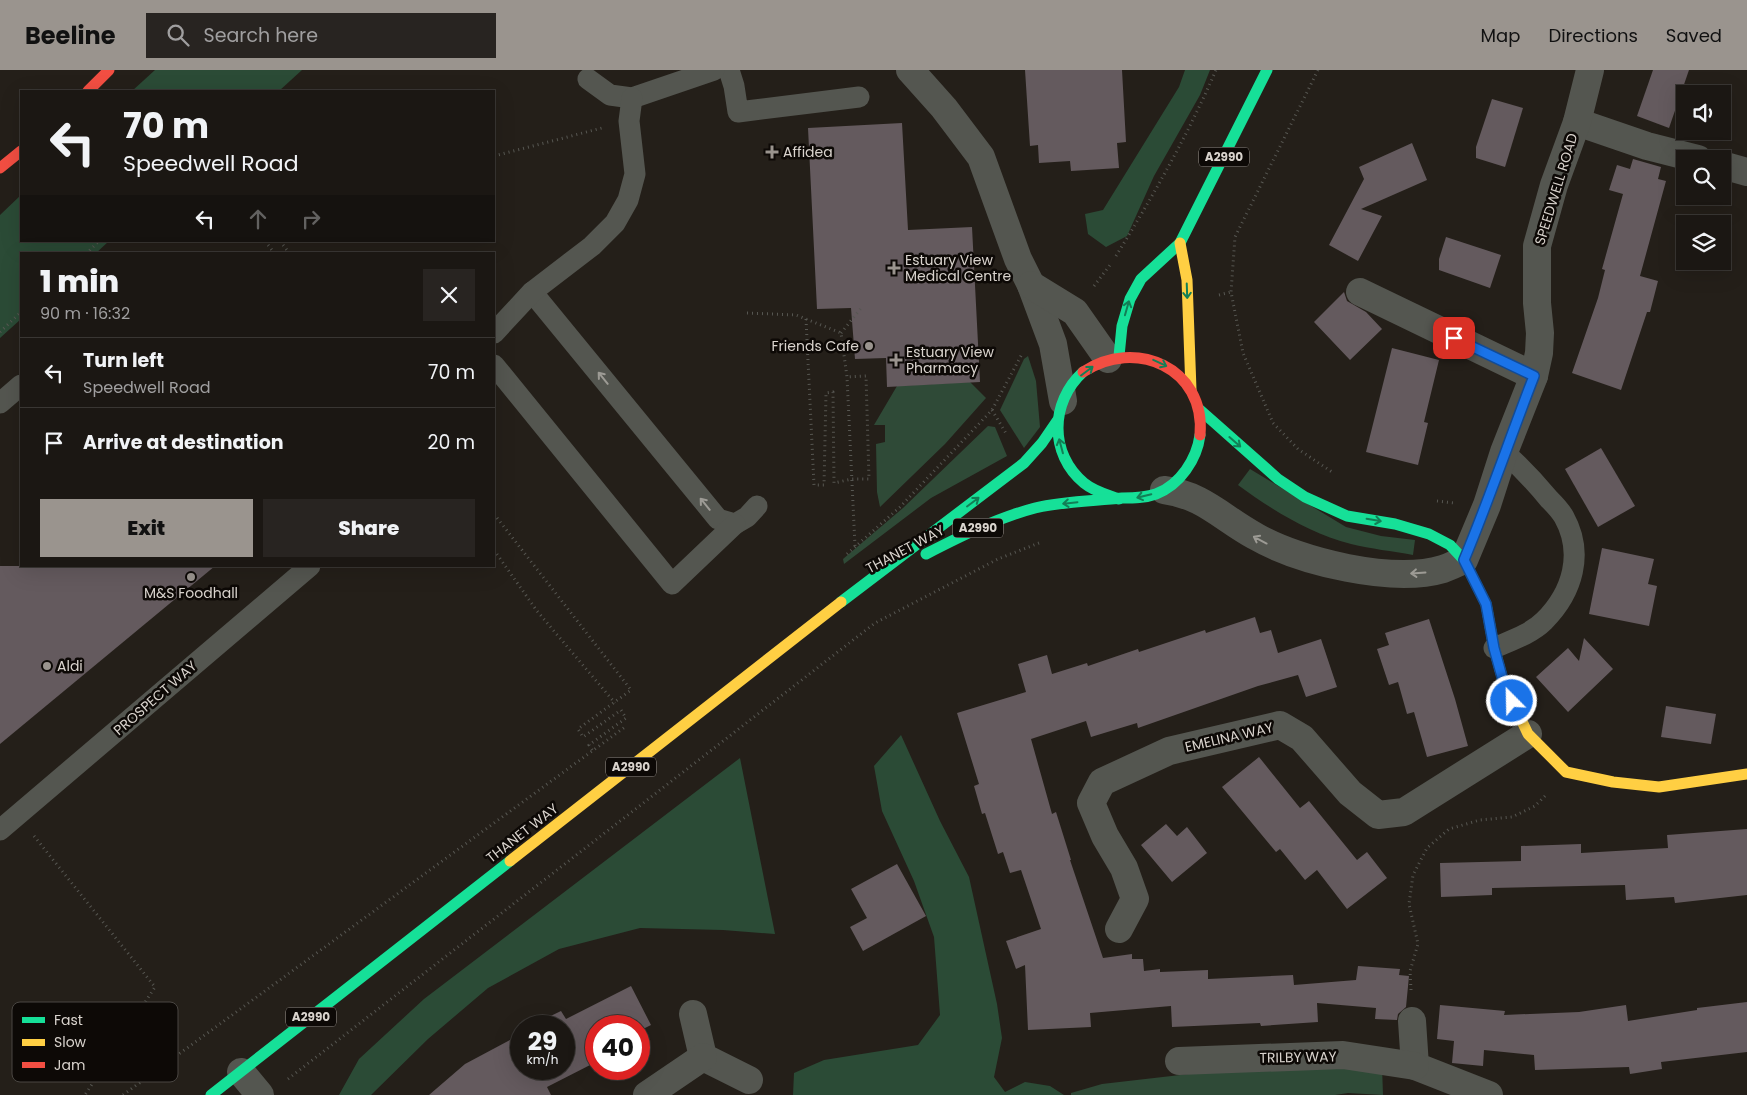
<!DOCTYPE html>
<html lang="en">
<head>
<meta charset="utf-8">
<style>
	:root { --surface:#1b1713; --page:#282421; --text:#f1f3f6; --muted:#a09fa0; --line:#393633; --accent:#9a948e }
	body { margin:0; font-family:Poppins,sans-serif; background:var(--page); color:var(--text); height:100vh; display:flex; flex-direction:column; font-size:19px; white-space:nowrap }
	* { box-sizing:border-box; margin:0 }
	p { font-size:16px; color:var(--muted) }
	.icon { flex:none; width:28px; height:28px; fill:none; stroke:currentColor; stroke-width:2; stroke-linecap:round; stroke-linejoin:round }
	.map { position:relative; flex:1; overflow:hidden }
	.details { position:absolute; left:20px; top:182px; width:475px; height:315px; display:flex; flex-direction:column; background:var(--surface); border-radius:0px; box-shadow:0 5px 20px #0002,0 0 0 1px var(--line) }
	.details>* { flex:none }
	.banner { position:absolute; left:20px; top:20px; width:475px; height:152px; border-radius:0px; box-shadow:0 5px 20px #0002,0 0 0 1px var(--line); background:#1b1713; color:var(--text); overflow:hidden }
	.buttons { position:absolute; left:1676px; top:15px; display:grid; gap:10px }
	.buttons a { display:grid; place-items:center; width:55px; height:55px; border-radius:0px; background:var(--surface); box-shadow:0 5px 20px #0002,0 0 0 1px var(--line); font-size:25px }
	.speed { position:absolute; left:510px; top:945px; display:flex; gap:10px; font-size:25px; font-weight:700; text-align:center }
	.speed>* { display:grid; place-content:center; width:65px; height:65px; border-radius:50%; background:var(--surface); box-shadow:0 5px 20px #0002,0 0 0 1px var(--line); line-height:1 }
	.speed small { font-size:12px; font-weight:400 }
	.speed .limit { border:8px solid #d22; background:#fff; color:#111 }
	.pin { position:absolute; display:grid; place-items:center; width:42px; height:42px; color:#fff; margin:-21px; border-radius:10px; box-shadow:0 2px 8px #0006 }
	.me { position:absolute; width:55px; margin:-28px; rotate:337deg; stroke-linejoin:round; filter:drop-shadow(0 0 4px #0008) }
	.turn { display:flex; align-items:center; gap:18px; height:105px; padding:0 20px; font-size:22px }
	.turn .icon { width:65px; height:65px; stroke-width:2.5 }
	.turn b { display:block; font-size:35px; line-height:42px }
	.lanes { display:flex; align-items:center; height:48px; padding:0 20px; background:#0003; justify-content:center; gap:25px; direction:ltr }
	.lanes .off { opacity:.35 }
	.round { display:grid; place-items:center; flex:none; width:52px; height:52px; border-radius:0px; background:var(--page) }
	.headline { display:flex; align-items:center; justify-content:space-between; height:85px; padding:0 20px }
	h1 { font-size:30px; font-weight:800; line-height:38px }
	.cta { display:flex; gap:10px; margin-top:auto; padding:10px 20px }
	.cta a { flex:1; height:58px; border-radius:0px; background:var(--accent); color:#111; font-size:20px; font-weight:800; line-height:58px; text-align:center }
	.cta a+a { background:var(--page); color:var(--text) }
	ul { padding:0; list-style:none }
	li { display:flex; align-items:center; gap:15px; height:70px; padding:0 20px; border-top:1px solid var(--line) }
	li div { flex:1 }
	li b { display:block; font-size:19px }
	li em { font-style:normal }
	header { display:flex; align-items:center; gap:30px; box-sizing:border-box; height:70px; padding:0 25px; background:var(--accent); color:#111 }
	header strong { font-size:24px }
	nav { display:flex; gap:28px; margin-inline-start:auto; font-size:18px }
	.search { width:350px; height:45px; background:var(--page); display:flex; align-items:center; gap:12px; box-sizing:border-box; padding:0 18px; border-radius:0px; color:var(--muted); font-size:19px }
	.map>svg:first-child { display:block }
</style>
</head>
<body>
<header>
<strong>Beeline</strong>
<div class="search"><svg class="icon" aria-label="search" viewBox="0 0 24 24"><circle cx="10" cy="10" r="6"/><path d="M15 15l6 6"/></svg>Search here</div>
<nav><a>Map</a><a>Directions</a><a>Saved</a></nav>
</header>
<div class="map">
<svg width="1747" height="1025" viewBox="0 0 1747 1025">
	<rect width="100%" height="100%" fill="#241f19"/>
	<!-- green -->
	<g fill="#2f4a37">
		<path d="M1028,286l8,25 4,46 -16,21 -24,-38 24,-51z"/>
		<path d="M970,312l16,16 -41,46 -65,63 -3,-15 -1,-48 9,-2v-17h-11l23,-39z"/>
		<path d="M988,356l7,1 12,29 -76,42 -87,66 -1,-5 60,-51z"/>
		<path d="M1250,399l96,58 35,9 34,4 -2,15c-21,-4 -42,-6 -62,-11 -42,-11 -79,-34 -113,-59z"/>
		<path d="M1382,996l1,29 -35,-2 -13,2h-264v-2l31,-9 139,-16z"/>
	</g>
	<!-- forest -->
	<g fill="#2b4b36">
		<path d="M155,0h147l-23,21h-147z"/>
		<path d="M1185,0h25l-10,25 -46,81 -27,60 -21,11 -18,-13 -3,-20 18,-4 76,-123z"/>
		<path d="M21,125v46h88l-14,13h-74v65l-21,19v-123z"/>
		<path d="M901,665l39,86 29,56 28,127 5,34 -8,39 11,15 20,-10 25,4 14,9h-271l1,-22 30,-13 94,-15 22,-30 -6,-78 -20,-56 -32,-70 -8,-45z"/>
		<path d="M740,688l35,176 -52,-4 -83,-2 -81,21 -71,39 -60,51 -57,56h-32l20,-36 65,-60z"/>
	</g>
	<!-- building -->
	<g fill="#645a5e">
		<path d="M1025,0h97l4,72 -9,1 2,25 -48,3 -1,-10 -31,2 -1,-18 -8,1z"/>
		<path d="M1653,0h36l-20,58 -32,-12z"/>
		<path d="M1492,29l31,9 -18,59 -29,-9v-11z"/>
		<path d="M902,53l6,107 64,-3 8,155 -93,5 -1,-29 -31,1 -4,-51 -34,1 -9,-181z"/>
		<path d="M1412,73l15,37 -66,29 21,7 -24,45 -29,-16 35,-66 -5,-12z"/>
		<path d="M1633,89l28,8 -3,12 8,2 -26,95 18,5 -8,31h-3l-26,78 -49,-17 26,-75 7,-28 -3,-1 21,-75 -14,-4 8,-25 13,4z"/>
		<path d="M1446,167l55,18 -11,33 -51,-18v-11z"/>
		<path d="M1344,222l3,9 19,11 16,17 -32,31 -36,-38z"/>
		<path d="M1392,278l47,12 -15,62 4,1 -10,42 -52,-13z"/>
		<path d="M1601,378l34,58 -37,21 -33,-58z"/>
		<path d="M1602,478l52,11 -6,25 9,2 -8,40 -60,-12z"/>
		<path d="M0,496h215l-215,178z"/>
		<path d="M1255,547l5,16 11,-3 7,23 43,-14 16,48 -31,10 -8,-22 -40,11 -120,42 -1,-5 -46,14 -5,-16 -55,18 21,75 4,-2 15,48h-1l33,98 29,-4v5h11l1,12 16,-2v3l48,-2v9l85,-4 1,10 62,-5 2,-14 42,3 -1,6 10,1 -3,31 -8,7 -1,6 -22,-1 1,-11 -59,-5 1,19 -57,4 -1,-3 -88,4 -1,-21 -81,7 1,14 -63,3 -3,-65 -9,4 -10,-28 35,-12 -20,-59 -11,3 -7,-21 -5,2 -13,-41 -3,1 -8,-28 5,-2 -22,-71 69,-21 -8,-28 29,-9 5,19 35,-11 1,3 50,-17 1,3 66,-22 1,3z"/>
		<path d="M1429,549l26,80 13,47 -41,11 -13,-45 -7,2 -9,-32 -9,3 -12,-36 12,-4 -4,-12z"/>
		<path d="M1584,568l29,31 -45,43 -32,-35 32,-29 11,13z"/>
		<path d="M1666,636l50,8 -5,30 -50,-7z"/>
		<path d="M1259,687l41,51 9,-7 48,59 10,-8 20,26 -40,31 -30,-39 -12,10 -25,-31 -4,3 -54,-65z"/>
		<path d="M1166,754l11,12 10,-9 20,26 -35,29 -31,-37z"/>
		<path d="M1747,759v66l-72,8 -1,-6 -48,3 -1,-15 -133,3v7l-51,2 -1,-34 81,-2v-15l60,-2v9l87,-5 -1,-13z"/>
		<path d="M897,794l29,52 -63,35 -13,-24 17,-9 -16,-29z"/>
		<path d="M631,916l20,39 -12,6v-5h-43v36l-49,25 4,8h-122l36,-31 56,-30v35h43v-43h-29l-1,-2 27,-13 5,8z"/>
		<path d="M1747,932v50l-86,10 1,7 -32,5 -1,-7 -94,3 -1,-15 -50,-5 -1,16 -31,-3 2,-22 -17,-2 3,-34 65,6 -1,4 75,-3 47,-7 2,16 69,-11v-2z"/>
	</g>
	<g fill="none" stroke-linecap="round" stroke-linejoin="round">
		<!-- path -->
		<g stroke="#575752" stroke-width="3" stroke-dasharray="1 4" stroke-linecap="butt">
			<path d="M1318,0l-83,167 -4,55 12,61 30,70 25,26 34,23"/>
			<path d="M494,86l108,-28"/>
			<path d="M265,171l10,13"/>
			<path d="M280,171l10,13"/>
			<path d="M86,184l13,-13"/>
			<path d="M1116,186c37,-60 72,-121 100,-186"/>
			<path d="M1094,216l16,-21"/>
			<path d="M1219,225l12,-3"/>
			<path d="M747,243l49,2 45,18 6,44 8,169"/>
			<path d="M806,249l8,166h10l2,-92 7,-1 1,91 18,-4h17l-3,-103 -19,1"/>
			<path d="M0,262l21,-20"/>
			<path d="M841,263l21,-26"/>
			<path d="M992,340l15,25"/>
			<path d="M1437,431l17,2"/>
			<path d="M494,444l137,176 -53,39 5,8 38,-27 5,8 -37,27 4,6"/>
			<path d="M494,480l43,61 78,92"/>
			<path d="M847,484l53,-47 92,-97 30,-56"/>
			<path d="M34,766l121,151 -70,108"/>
			<path d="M1411,920l-1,-19 8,-27 -9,-40 4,-29 14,-27 22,-19 31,-9 32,-3 23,-11 10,-10"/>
			<path d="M288,1009l587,-456 123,-64 41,-16"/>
			<path d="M123,1025l502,-368"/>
		</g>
		<!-- lane -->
		<g stroke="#545650" stroke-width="21">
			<path d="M729,0l5,16 4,26 121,-15"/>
			<path d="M588,9l22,16 22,3 82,-28"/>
			<path d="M532,222l186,227 17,5 12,-7 10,-11"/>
			<path d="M494,263l38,-41 60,-46 23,-23 13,-23 7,-26 -6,-53 3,-23"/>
			<path d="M494,295l178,219 63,-60"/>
			<path d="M0,333l21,-18"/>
			<path d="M1494,578c16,-7 37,-14 50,-27 29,-29 40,-68 20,-104 -4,-7 -10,-13 -15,-18 -14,-17 -28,-32 -45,-47"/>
			<path d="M0,760l310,-264"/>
		</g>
		<!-- street -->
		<g stroke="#545650" stroke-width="28">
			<path d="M910,0l34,38 37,49 37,102 13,26 22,59 10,57"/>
			<path d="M1577,52l70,24 51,13"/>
			<path d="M1722,95l25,7"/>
			<path d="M1031,215l44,27 33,47"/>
			<path d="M1360,222l174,84"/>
			<path d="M1164,420c39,5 58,28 91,46 45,26 138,48 188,33 7,-2 14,-6 21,-9l23,-55 17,-53 30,-76 5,-23 1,-20 -3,-30v-57l17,-61 23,-63 13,-52"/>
			<path d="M1119,859l16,-30 -11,-31 -19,-32 -14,-33 11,-21 67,-31 111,-26 22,13 48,55 28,22 26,-3 124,-78"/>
			<path d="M693,944l10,43 46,23"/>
			<path d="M1412,951l3,45 74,29"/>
			<path d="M1179,991l164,-6 72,11"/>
			<path d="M241,1002l19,23"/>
			<path d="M647,1025l56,-38"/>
		</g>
		<!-- fast -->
		<g stroke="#16e098" stroke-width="11">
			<path d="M1119,286l3,-30 8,-27 11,-20 39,-36 87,-173"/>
			<path d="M1083,302c-33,30 -34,82 1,111 11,9 22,11 35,16"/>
			<path d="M1199,339l79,70 27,18 42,19 48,8 34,10 21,11 14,15 22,44 8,44 10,36 6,12"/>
			<path d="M926,484c35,-18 71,-36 109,-46 29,-7 58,-7 87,-10 12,0 23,0 34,-4 24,-9 41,-35 44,-59"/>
			<path d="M841,532l183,-139 18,-20 15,-22"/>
			<path d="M211,1025l299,-234"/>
		</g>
		<!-- slow -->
		<g stroke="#ffcf43" stroke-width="11">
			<path d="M1180,173l7,37 4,110"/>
			<path d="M1510,626l18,38 38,38 47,10 46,5 88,-13"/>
			<path d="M510,791l331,-259"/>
		</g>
		<!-- jam -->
		<g stroke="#f24e42" stroke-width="11">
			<path d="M88,21l21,-21"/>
			<path d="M0,98l21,-17"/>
			<path d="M1083,302c52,-35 123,-4 117,63"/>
		</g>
	</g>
	<!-- one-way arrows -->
	<defs><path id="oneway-shaft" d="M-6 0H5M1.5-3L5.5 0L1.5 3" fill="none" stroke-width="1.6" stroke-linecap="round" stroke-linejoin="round" transform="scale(1.25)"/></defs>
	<g stroke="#127f56">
		<use href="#oneway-shaft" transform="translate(1187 221) rotate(88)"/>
		<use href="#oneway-shaft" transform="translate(1127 238) rotate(-74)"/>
		<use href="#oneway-shaft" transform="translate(1160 293) rotate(25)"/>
		<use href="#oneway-shaft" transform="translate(1087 301) rotate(-37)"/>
		<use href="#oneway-shaft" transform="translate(1235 372) rotate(41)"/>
		<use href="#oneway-shaft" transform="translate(1061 376) rotate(-105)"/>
		<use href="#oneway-shaft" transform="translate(1144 426) rotate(167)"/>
		<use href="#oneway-shaft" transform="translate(973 432) rotate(-37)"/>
		<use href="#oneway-shaft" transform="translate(1070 433) rotate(174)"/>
		<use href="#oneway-shaft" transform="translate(1374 450) rotate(9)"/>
	</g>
	<g stroke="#9d9b95">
		<use href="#oneway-shaft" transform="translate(603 308) rotate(-129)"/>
		<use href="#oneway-shaft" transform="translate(705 434) rotate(-129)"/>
		<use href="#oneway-shaft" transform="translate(1260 470) rotate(-152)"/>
		<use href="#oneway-shaft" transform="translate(1418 503) rotate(176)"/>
	</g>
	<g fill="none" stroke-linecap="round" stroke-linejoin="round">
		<defs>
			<path id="route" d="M1454,268l80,38c-24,62 -45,124 -70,184l22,44 8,44 10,36 8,17"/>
		</defs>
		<!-- route casing -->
		<use href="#route" stroke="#114b97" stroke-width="12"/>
		<!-- route -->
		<use href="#route" stroke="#1a73e8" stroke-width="9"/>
	</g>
	<!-- markers -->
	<g fill="#9a948e" stroke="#0d0906" stroke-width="2">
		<path d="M769.5 74.5h5v5h5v5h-5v5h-5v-5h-5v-5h5z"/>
		<path d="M891.5 190.5h5v5h5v5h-5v5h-5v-5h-5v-5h5z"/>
		<circle cx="869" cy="276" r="5"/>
		<path d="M893.5 282.5h5v5h5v5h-5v5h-5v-5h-5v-5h5z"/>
		<circle cx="191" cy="507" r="5"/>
		<circle cx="47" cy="596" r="5"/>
	</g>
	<g text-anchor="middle" stroke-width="5" stroke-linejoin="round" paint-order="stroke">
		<!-- shield labels -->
		<g fill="#0d0906" stroke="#9c9691" stroke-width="1">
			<rect x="1199" y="77.5" width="50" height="19" rx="4"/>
			<rect x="953" y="448.5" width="50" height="19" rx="4"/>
			<rect x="606" y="687.5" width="50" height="19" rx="4"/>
			<rect x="286" y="937.5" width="50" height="19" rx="4"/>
		</g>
		<g font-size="12" font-weight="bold" fill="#d9d3cd">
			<text x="1224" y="91">A2990</text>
			<text x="978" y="462">A2990</text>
			<text x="631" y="701">A2990</text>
			<text x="311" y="951">A2990</text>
		</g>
		<!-- poi labels -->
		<g font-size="14" fill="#d9d3cd" stroke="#0d0906" text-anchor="start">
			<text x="783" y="87">Affidea</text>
			<text x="905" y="195">Estuary View<tspan x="905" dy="16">Medical Centre</tspan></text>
			<text x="859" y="281" text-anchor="end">Friends Cafe</text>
			<text x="906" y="287">Estuary View<tspan x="906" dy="16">Pharmacy</tspan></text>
			<text x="191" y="528" text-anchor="middle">M&amp;S Foodhall</text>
			<text x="57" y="601">Aldi</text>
		</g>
		<!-- street labels -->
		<g font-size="14" fill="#d9d3cd" stroke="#0d0906">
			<text transform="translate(1556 119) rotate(-73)" y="5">SPEEDWELL ROAD</text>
			<text transform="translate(905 479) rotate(-28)" y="5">THANET WAY</text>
			<text transform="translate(155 628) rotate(-41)" y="5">PROSPECT WAY</text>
			<text transform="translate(1229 667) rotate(-13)" y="5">EMELINA WAY</text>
			<text transform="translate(522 763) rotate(-38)" y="5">THANET WAY</text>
			<text transform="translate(1298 987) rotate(-1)" y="5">TRILBY WAY</text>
		</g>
	</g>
	<!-- legend -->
	<rect x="12" y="932" width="166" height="80" rx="8" fill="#0d0906" stroke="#4a4642" stroke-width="1"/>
	<rect x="22" y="947" width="23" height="6" fill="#16e098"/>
	<rect x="22" y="969" width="23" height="7" fill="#ffcf43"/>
	<rect x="22" y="992" width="23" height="6" fill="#f24e42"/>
	<g font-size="14" fill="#d9d3cd">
		<text x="54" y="955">Fast</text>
		<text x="54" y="977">Slow</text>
		<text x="54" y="1000">Jam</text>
	</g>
</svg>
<div class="buttons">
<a><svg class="icon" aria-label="sound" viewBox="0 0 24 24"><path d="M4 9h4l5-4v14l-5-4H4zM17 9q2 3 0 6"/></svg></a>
<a><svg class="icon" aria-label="search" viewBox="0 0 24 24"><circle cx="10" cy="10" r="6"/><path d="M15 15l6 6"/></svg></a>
<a><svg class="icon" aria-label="layers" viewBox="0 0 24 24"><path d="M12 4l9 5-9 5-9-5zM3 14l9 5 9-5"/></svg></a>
</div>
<div class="speed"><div>29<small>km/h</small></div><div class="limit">40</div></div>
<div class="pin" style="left:1454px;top:268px;background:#d93025"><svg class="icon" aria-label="arrive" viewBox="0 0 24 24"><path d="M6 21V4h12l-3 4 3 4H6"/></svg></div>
<svg class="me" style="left:1512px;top:631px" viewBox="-20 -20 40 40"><circle r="17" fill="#1a73e8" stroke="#fff" stroke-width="3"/><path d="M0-11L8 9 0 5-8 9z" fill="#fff"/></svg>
<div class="banner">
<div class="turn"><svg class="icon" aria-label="left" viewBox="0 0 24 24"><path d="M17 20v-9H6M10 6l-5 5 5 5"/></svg><div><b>70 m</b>Speedwell Road</div></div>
<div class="lanes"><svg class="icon" aria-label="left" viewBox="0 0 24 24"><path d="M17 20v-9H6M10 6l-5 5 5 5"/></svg><svg class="icon off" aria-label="ahead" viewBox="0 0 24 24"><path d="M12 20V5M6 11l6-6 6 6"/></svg><svg class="icon off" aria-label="right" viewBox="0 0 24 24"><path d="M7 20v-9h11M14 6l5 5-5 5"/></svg></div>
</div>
<section class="details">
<div class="headline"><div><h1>1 min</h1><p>90 m · 16:32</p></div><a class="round"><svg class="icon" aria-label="close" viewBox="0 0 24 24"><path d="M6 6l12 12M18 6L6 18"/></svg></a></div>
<ul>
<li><svg class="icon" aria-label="left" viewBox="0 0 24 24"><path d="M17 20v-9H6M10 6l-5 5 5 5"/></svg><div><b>Turn left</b><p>Speedwell Road</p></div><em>70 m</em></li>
<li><svg class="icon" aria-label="arrive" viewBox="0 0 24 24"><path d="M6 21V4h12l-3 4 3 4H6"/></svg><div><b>Arrive at destination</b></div><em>20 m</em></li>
</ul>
<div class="cta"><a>Exit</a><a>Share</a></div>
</section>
</div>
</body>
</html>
